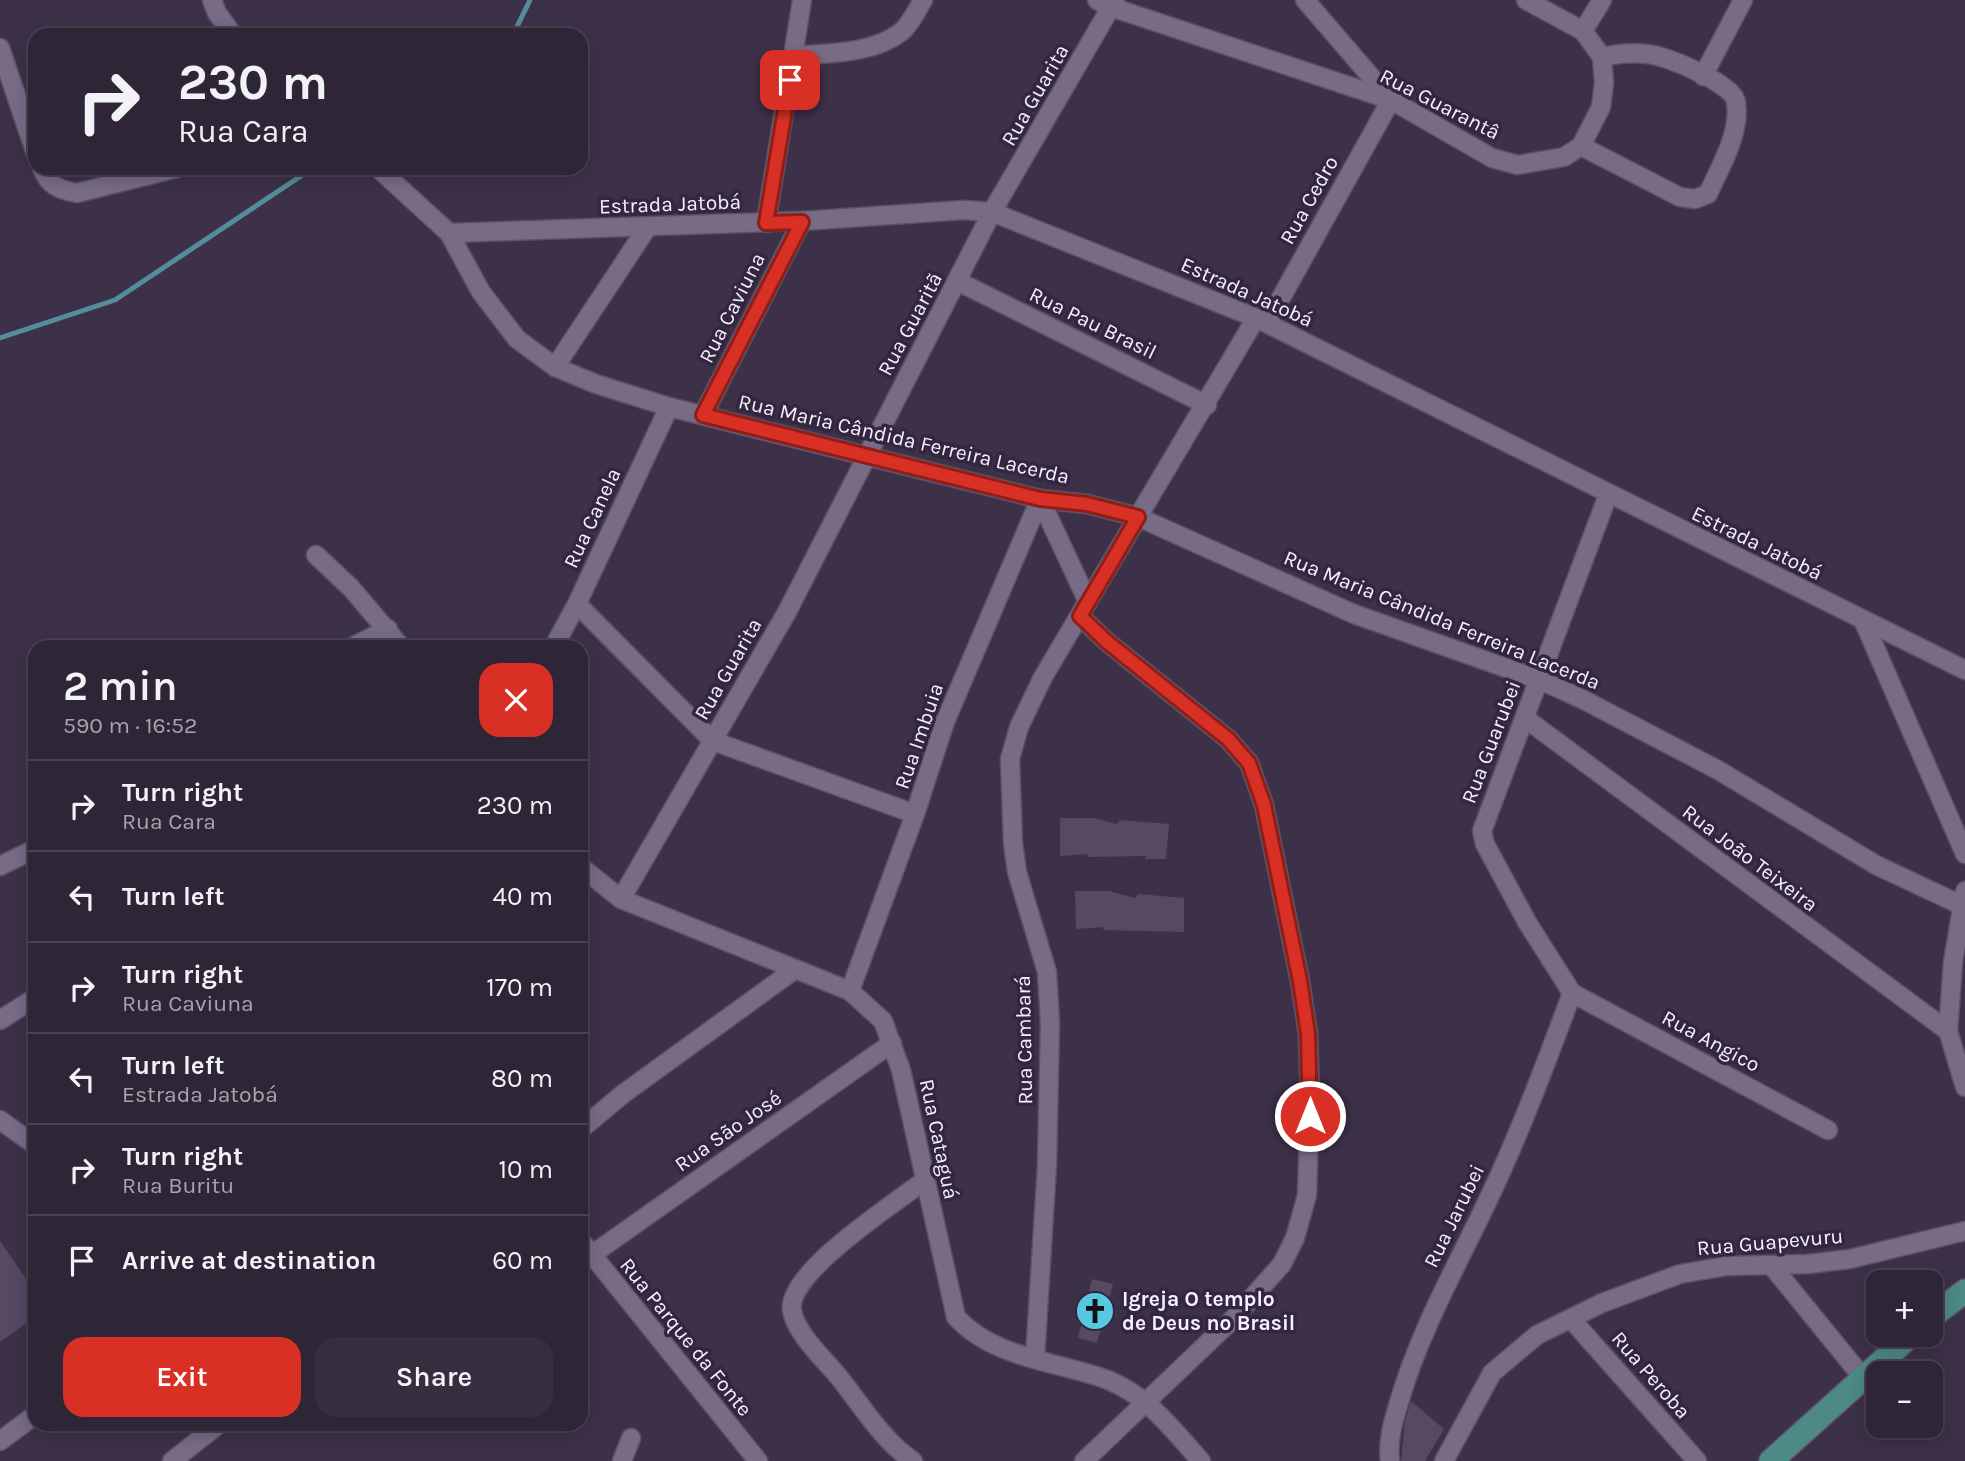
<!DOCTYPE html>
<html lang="en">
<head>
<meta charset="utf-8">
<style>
	:root { --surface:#2e2537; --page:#362d3f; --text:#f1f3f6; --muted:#a7a5ad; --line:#494252; --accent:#d93025 }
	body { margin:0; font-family:Karla,sans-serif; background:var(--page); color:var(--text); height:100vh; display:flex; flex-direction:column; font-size:26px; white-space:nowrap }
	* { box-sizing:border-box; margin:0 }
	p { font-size:23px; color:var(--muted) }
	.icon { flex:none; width:38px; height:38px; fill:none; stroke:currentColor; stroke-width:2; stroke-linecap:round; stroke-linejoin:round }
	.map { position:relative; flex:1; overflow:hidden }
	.sheet { position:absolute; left:28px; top:640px; width:560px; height:791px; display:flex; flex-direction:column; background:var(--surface); border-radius:21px; box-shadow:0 4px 18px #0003,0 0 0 2px var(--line) }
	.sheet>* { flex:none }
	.guide { position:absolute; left:28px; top:28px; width:560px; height:147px; border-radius:21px; box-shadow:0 4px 18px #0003,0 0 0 2px var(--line); background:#2e2537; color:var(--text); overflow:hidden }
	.controls { position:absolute; left:1866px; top:1270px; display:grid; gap:14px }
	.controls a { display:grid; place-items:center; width:77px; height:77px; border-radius:14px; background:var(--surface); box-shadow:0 4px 18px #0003,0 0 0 2px var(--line); font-size:35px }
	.pin { position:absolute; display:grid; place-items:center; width:60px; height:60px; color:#fff; margin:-30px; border-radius:14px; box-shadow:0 4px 10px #0006 }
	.me { position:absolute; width:77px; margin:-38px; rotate:0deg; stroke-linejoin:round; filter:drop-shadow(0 0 5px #0008) }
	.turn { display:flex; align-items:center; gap:24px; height:147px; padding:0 35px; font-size:32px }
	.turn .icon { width:91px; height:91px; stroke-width:2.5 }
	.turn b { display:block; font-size:49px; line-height:60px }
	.round { display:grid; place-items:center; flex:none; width:74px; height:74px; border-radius:21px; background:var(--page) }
	.overview { display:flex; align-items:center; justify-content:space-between; height:119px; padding:0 35px }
	h1 { font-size:42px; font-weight:600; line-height:52px }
	.action { display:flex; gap:14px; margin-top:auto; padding:14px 35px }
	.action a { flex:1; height:80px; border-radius:21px; background:var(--accent); color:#fff; font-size:28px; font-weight:600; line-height:80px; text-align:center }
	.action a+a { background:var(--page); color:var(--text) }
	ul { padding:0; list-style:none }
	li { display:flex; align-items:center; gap:21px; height:91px; padding:0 35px; border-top:2px solid var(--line) }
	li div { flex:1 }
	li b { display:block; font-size:26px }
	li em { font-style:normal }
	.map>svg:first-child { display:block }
</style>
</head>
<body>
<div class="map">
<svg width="1965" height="1461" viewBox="0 0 1965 1461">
	<rect width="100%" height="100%" fill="#3d3149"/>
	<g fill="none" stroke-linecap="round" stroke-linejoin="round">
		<!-- stream -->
		<g stroke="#558c9b" stroke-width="5">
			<path d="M513,35l17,-35"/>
			<path d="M0,338l115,-38 198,-132"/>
		</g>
	</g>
	<!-- building -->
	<g fill="#564963">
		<path d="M1060,818h34l23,6 3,-4 49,4 -3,35h-21l1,-3 -59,1 1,-3 -28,2z"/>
		<path d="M1075,891h34l26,7 3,-4 46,4v34l-81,-2 1,-3 -28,2z"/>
		<path d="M0,1241l35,51v25l-35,25z"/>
		<path d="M1092,1279l21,5 -16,59 -19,-5z"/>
		<path d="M1411,1401l33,28 -19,32h-24l4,-40z"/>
	</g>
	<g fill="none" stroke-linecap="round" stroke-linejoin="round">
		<defs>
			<g id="minor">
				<path d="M212,0l5,13 16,22"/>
				<path d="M1097,0l14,7 280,93 101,58 26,7 46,-8 17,-11 20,-39 3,-24 -2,-26 -19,-26 -57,-31"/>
				<path d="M1583,31l19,-31"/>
				<path d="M0,48l35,103"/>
				<path d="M794,56c34,-3 79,-2 107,-24 9,-7 16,-22 22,-32"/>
				<path d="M1703,76l40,-76"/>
				<path d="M1581,146l99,51 15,2 13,-5c12,-27 33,-61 28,-92 -2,-17 -58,-40 -75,-45 -19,-6 -40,-4 -59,0"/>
				<path d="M42,168c6,17 17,22 35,25l100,-25"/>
				<path d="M378,168l71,65 32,59 36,47 38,28 41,17 73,23 371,92 47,5 51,13 216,97 186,66 44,20 134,70 158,95 87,41"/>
				<path d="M766,223l36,-223"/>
				<path d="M449,233l353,-12 162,-11 28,2 264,106 709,352"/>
				<path d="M959,282l248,123"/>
				<path d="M1267,323l124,-223 -86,-100"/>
				<path d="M555,367l92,-139"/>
				<path d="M703,415l99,-194"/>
				<path d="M1040,499l48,103"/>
				<path d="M316,555l35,33 51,60"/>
				<path d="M577,604l136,137 202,73"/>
				<path d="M1080,616l26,25 122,98 21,24 15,42 36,176 8,53 2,63 -3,98 -12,43 -13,26 -48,54 -150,143"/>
				<path d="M1863,620l102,234"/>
				<path d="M350,648l38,-19"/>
				<path d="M553,648l24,-44 92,-197"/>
				<path d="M1526,719l422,312"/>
				<path d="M0,866l35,-17"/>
				<path d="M581,867l40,32 229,92 33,30 18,49 55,247c38,42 101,44 152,63 40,16 65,50 93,81"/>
				<path d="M1965,891l-12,71 -5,69 17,56"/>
				<path d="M621,899l166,-287 205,-400 123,-212"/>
				<path d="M850,991l65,-177 30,-92 95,-223"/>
				<path d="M1572,993l-45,-71 -42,-78 -3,-13 126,-336"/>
				<path d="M1572,993l256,137"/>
				<path d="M0,1020l35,-22"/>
				<path d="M0,1120l35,25"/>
				<path d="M581,1129l42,-35 171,-124"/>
				<path d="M581,1241l177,220"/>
				<path d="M590,1256l302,-213"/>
				<path d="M1772,1266l92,113"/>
				<path d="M1571,1319l126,142"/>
				<path d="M1035,1358l12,-193 3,-142 -3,-51 -30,-100 -4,-29 -3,-84 9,-32 24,-50 213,-359"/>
				<path d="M0,1441l35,-26"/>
				<path d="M172,1461l47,-37"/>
				<path d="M622,1461l9,-23"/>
				<path d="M913,1461c-30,-20 -52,-56 -74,-84 -15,-18 -42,-42 -47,-66 -7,-38 105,-109 133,-131"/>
				<path d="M1390,1461c-3,-21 4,-42 10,-62 21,-71 57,-133 88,-199 32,-67 58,-137 84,-207"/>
				<path d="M1444,1461l48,-88 45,-38 65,-32 78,-29 47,-8 81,-2 42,-5 115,-28"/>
			</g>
			<g id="major">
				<path d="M1930,1318l35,-27"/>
				<path d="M1771,1461l140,-126"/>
			</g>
		</defs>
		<!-- minor casing -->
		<use href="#minor" stroke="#5b5165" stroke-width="21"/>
		<!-- major casing -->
		<use href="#major" stroke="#5b5165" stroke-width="26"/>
		<!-- minor -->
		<use href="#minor" stroke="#786b86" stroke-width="18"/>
		<!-- major -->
		<use href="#major" stroke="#4d8a85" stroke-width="23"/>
	</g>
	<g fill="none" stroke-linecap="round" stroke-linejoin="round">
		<defs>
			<path id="route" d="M790,80l-24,143 36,-1 -99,193 337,84 47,5 51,13 -58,99 26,25 122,98 21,24 15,42 36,176 8,53 2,82"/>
		</defs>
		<!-- route casing -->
		<use href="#route" stroke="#8d1f18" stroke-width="18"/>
		<!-- route -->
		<use href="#route" stroke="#d93025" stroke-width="12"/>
	</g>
	<!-- icons -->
	<defs>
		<symbol id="church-disc" viewBox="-11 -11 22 22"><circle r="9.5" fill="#56c9e0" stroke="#33273f"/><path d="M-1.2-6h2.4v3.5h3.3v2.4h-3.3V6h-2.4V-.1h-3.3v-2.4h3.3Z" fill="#111"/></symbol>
	</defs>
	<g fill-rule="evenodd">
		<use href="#church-disc" x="1073" y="1289" width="44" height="44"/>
	</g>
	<g text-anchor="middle" stroke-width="7" stroke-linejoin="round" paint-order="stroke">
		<!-- street labels -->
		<g font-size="21" fill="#f7efff" stroke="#33273f">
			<text transform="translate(1035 95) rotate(-60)" y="7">Rua Guarita</text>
			<text transform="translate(1440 104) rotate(27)" y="7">Rua Guarantâ</text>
			<text transform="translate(1309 200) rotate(-61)" y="7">Rua Cedro</text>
			<text transform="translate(670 204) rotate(-2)" y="7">Estrada Jatobá</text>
			<text transform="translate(1247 292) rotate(24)" y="7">Estrada Jatobá</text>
			<text transform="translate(732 308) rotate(-63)" y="7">Rua Caviuna</text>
			<text transform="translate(1093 323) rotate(26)" y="7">Rua Pau Brasil</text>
			<text transform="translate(910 324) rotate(-62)" y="7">Rua Guaritã</text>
			<text transform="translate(904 439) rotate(13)" y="7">Rua Maria Cândida Ferreira Lacerda</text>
			<text transform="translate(592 518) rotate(-65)" y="7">Rua Canela</text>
			<text transform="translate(1757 543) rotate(26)" y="7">Estrada Jatobá</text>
			<text transform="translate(1442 620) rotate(22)" y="7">Rua Maria Cândida Ferreira Lacerda</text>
			<text transform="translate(728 669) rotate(-60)" y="7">Rua Guarita</text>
			<text transform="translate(919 736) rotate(-71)" y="7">Rua Imbuia</text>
			<text transform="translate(1491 742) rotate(-69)" y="7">Rua Guarubei</text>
			<text transform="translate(1750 858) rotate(37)" y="7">Rua João Teixeira</text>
			<text transform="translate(1024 1040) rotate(-91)" y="7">Rua Cambará</text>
			<text transform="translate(1711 1041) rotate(28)" y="7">Rua Angico</text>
			<text transform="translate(728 1131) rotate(-35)" y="7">Rua São José</text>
			<text transform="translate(939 1139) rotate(78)" y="7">Rua Cataguá</text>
			<text transform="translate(1454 1216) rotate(-64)" y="7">Rua Jarubei</text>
			<text transform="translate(1770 1242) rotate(-5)" y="7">Rua Guapevuru</text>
			<text transform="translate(686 1337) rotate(51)" y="7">Rua Parque da Fonte</text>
			<text transform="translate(1651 1375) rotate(49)" y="7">Rua Peroba</text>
		</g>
		<!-- poi labels -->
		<g font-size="21" font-weight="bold" fill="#f7efff" stroke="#33273f" text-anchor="start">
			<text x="1122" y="1306">Igreja O templo<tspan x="1122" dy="24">de Deus no Brasil</tspan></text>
		</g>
	</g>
</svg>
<div class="controls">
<a>+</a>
<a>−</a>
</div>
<div class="pin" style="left:790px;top:80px;background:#d93025"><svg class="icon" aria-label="arrive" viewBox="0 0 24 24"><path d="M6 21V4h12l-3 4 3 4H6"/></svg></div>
<svg class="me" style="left:1310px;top:1116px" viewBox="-20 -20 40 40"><circle r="17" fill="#d93025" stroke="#fff" stroke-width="3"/><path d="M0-11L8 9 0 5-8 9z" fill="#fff"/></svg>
<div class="guide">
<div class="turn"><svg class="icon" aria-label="right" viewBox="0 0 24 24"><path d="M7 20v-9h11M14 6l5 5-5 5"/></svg><div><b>230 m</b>Rua Cara</div></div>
</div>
<section class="sheet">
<div class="overview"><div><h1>2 min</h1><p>590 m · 16:52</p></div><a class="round" style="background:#d93025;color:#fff"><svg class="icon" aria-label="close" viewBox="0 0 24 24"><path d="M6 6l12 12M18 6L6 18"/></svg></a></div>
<ul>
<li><svg class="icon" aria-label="right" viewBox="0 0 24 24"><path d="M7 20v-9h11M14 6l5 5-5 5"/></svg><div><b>Turn right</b><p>Rua Cara</p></div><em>230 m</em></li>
<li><svg class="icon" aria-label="left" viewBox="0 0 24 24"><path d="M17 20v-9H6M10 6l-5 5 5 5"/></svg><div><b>Turn left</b></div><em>40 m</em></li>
<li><svg class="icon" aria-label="right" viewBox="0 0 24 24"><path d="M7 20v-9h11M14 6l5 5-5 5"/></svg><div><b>Turn right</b><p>Rua Caviuna</p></div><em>170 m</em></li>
<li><svg class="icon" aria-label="left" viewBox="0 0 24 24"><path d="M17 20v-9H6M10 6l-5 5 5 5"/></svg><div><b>Turn left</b><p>Estrada Jatobá</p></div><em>80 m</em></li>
<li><svg class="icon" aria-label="right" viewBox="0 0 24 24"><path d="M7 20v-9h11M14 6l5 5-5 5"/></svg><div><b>Turn right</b><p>Rua Buritu</p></div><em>10 m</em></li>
<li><svg class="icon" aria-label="arrive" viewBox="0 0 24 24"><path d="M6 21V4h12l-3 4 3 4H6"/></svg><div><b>Arrive at destination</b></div><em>60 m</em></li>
</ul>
<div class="action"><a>Exit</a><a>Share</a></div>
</section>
</div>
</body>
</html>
